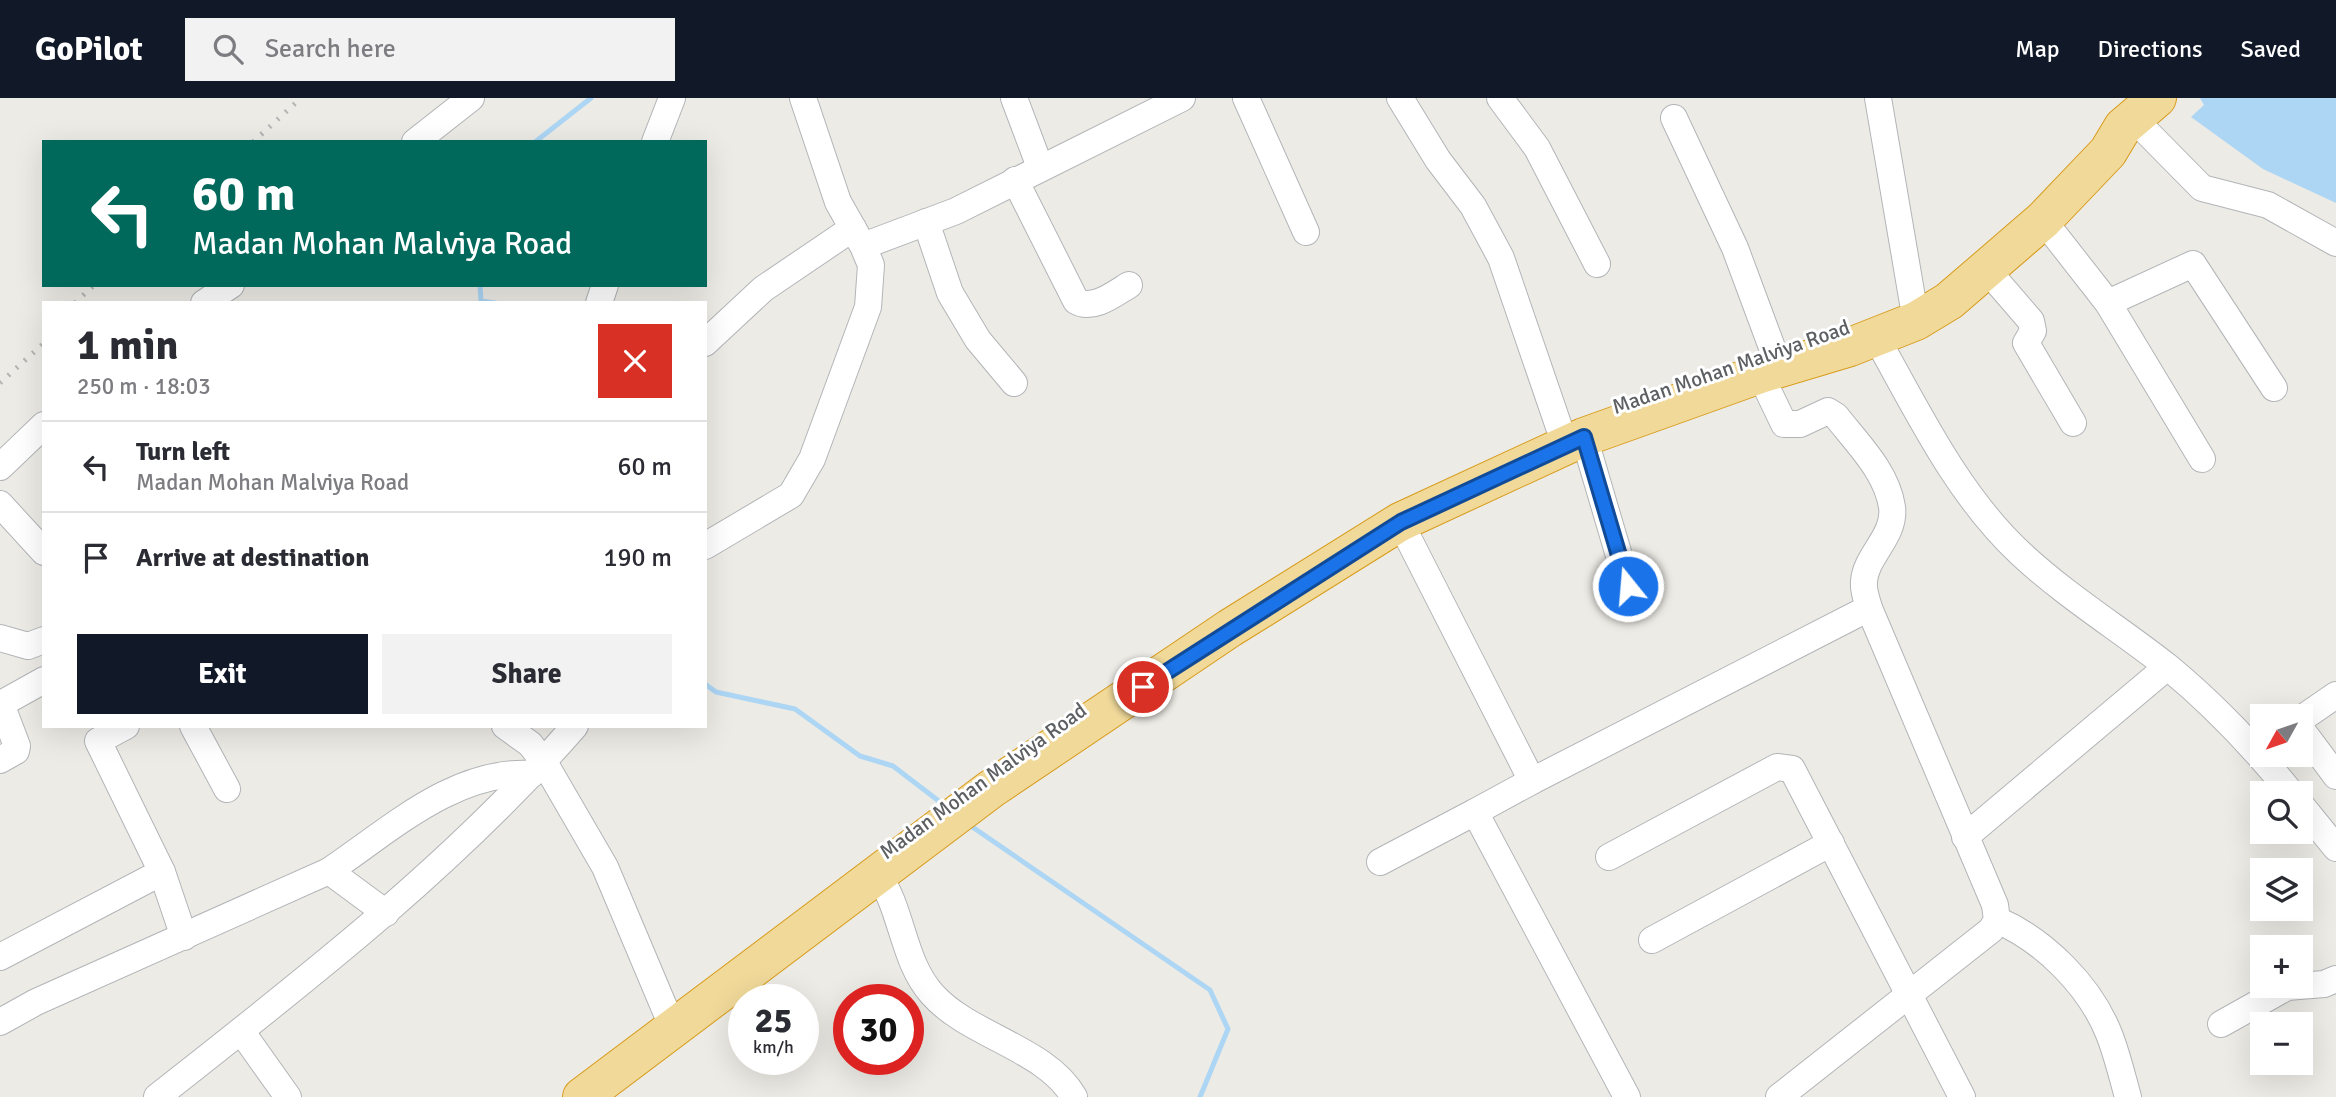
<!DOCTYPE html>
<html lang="en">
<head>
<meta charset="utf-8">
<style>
	:root { --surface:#fff; --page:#f2f2f3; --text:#2b2b33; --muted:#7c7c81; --line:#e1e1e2; --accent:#111827 }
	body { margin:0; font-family:Signika,sans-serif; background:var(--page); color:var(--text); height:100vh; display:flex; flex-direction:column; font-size:26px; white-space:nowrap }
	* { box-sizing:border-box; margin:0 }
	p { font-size:23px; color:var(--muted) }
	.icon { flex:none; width:38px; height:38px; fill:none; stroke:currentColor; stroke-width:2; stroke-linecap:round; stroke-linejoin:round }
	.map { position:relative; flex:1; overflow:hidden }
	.drawer { position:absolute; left:42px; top:203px; width:665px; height:427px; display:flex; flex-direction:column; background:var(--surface); border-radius:0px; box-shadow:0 7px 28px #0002 }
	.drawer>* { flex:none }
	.top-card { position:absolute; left:42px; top:42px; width:665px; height:147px; border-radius:0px; box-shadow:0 7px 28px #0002; background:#00695c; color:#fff; overflow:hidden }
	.needle { width:46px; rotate:230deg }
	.controls { position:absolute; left:2250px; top:606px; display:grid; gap:14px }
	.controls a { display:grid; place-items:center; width:63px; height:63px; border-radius:0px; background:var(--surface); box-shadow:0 7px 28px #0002; font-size:35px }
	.speed { position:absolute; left:728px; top:886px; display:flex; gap:14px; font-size:35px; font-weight:700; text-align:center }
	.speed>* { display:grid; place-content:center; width:91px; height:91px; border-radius:50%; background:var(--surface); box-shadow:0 7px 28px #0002; line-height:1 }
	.speed small { font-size:18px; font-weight:400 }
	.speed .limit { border:10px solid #d22; background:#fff; color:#111 }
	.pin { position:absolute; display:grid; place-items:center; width:60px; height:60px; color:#fff; margin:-30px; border:4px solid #fff; border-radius:50%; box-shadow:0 2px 7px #0007 }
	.me { position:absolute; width:77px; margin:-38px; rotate:343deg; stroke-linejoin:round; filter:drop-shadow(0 0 5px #0008) }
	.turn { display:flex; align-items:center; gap:24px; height:147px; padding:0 35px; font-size:32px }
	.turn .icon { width:91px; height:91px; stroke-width:2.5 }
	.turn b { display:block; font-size:49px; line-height:60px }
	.round { display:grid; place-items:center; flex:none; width:74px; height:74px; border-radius:0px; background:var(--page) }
	.headline { display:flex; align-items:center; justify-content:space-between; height:119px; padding:0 35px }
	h1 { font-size:42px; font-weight:800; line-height:52px }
	.action { display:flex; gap:14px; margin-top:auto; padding:14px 35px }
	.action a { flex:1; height:80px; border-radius:0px; background:var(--accent); color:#fff; font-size:28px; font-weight:800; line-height:80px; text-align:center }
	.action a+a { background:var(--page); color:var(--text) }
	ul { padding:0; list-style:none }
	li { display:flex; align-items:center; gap:21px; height:91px; padding:0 35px; border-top:2px solid var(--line) }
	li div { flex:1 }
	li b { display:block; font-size:26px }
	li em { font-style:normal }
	header { display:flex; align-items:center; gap:42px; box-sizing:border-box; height:98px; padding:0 35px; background:var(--accent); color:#fff }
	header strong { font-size:33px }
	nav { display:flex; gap:38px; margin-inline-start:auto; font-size:24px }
	.search { width:490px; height:63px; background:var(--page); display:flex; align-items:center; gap:18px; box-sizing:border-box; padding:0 24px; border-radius:0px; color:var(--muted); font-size:26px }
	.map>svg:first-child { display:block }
</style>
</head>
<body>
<header>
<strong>GoPilot</strong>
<div class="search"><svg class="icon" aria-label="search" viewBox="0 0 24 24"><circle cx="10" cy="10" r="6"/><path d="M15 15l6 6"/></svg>Search here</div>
<nav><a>Map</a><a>Directions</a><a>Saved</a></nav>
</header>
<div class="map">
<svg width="2336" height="999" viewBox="0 0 2336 999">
	<rect width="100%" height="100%" fill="#edebe5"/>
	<!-- water -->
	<path fill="#add6f5" d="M2200,0h136v105l-73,-34 -72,-52 13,-12z"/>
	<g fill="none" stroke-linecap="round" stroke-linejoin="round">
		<!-- stream -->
		<g stroke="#add6f5" stroke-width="5">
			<path d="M535,44l56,-44"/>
			<path d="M480,187l1,16 14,2"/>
			<path d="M705,586l11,8 79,17 65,47 33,10 51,39"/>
			<path d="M968,726l242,166 18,39 -28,68"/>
		</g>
		<defs>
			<g id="minor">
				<path d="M803,0l35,104 22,39"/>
				<path d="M1014,0l26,69"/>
				<path d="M1246,0l60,134"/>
				<path d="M1400,0l38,62 35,46 28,52 58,169"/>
				<path d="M1500,0l37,50 60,116"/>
				<path d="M1878,0l38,223"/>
				<path d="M2132,19l70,71 66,17 68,38"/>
				<path d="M1674,20l61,130 45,121"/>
				<path d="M415,44l56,-44"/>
				<path d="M655,44l17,-44"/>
				<path d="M1015,82l61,121c17,10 38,-7 53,-16"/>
				<path d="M2043,122l65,83 94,156"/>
				<path d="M926,124l24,71 28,47 36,43"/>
				<path d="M1987,172l44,51 2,10 -7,12 47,80"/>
				<path d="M204,205l27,-18"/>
				<path d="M599,205l6,-18"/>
				<path d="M2108,205l85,-39 81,124"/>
				<path d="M1876,239c42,75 81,157 144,216 46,43 100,76 148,114 46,38 86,80 123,126"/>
				<path d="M705,245l58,-54 90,-61"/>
				<path d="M1760,276l24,50h16l28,-13 8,5c21,27 51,56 56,91 4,29 -27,49 -28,75 -1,9 3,18 5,26l126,297 2,15 -6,10 -212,167"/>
				<path d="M1584,339l44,149"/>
				<path d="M0,369l44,-42"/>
				<path d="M0,406l44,48"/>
				<path d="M1400,424l132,259 -57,31 152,285"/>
				<path d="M705,448l86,-51 21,-36 56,-152 3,-42 -8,-19 93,-35 226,-113"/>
				<path d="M0,540l28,8 16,-6"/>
				<path d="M2301,621l35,-24"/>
				<path d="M126,628l-28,15 64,131 22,65"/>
				<path d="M193,628l34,63"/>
				<path d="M505,628l25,18 14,18 61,105 62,147"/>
				<path d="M2301,631l35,47"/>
				<path d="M0,662l16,-9 1,-5 -16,-42 43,-24"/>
				<path d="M1532,683l337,-173"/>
				<path d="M2301,707l35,43"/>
				<path d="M1965,739l202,-170"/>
				<path d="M1609,759l168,-90 15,2 170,328"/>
				<path d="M1380,764l95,-50"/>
				<path d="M329,773c61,-41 126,-102 203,-97"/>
				<path d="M877,775c26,37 25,87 55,121 37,42 114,54 142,103"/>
				<path d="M1997,822c47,20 93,66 112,114 8,20 13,42 19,63"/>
				<path d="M1652,842l179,-97"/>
				<path d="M0,859l162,-85"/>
				<path d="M0,924l36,-20 293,-131 57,42"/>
				<path d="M2221,926l66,-37 37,-3 12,-5"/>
				<path d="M241,933l47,66"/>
				<path d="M157,999c146,-115 295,-230 418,-371"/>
			</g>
			<path id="highway" d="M582,999l409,-308 239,-161 170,-106 184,-85 176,-63 90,-27 66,-26 33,-20 94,-81 65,-68 15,-25 34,-29"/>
		</defs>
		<!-- minor casing -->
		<use href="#minor" stroke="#b2b5b8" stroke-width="28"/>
		<!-- highway casing -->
		<use href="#highway" stroke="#d79b1b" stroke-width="40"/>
		<!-- minor -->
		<use href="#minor" stroke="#fff" stroke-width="26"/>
		<!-- highway -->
		<use href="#highway" stroke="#f0d999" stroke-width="38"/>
		<!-- rail -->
		<g stroke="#b3b4b4" stroke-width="5" stroke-dasharray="2 9" stroke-linecap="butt">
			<path d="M253,44l48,-44"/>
			<path d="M75,205l19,-18"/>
			<path d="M0,285l44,-40"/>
		</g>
	</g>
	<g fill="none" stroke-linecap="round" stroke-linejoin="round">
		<defs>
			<path id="route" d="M1143,589l258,-165 183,-85 44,149"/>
		</defs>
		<!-- route casing -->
		<use href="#route" stroke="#114b97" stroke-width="18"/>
		<!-- route -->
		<use href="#route" stroke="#1a73e8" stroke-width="12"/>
	</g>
	<g text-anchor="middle" stroke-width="6" stroke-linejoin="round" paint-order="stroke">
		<!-- street labels -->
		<g font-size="21" fill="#5d6063" stroke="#fff">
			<text transform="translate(1731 269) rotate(-19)" y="7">Madan Mohan Malviya Road</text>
			<text transform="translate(983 683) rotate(-36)" y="7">Madan Mohan Malviya Road</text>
		</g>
	</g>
</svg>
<div class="controls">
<a><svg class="needle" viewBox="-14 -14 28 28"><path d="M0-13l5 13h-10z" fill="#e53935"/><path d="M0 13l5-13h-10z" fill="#7c7c81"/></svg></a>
<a><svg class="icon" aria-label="search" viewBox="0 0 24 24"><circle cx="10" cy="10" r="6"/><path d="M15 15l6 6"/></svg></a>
<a><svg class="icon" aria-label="layers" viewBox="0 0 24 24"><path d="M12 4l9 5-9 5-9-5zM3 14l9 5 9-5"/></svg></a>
<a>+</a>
<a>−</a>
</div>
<div class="speed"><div>25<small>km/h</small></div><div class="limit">30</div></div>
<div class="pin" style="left:1143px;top:589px;background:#d93025"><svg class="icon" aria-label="arrive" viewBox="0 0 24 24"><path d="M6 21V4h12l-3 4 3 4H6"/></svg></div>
<svg class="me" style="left:1628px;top:488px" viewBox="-20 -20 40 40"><circle r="17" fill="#1a73e8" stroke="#fff" stroke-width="3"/><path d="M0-11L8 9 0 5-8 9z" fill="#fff"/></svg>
<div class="top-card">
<div class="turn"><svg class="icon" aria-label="left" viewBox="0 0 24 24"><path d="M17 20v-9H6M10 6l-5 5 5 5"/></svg><div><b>60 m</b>Madan Mohan Malviya Road</div></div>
</div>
<section class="drawer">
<div class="headline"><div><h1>1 min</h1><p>250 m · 18:03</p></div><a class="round" style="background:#d93025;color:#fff"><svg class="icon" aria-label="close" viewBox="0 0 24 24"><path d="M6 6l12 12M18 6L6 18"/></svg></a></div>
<ul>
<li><svg class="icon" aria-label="left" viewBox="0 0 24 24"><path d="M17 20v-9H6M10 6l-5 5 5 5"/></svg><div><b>Turn left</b><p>Madan Mohan Malviya Road</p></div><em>60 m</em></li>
<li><svg class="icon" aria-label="arrive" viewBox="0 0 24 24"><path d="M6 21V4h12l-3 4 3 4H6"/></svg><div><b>Arrive at destination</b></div><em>190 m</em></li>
</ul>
<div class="action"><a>Exit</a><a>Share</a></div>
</section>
</div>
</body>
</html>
